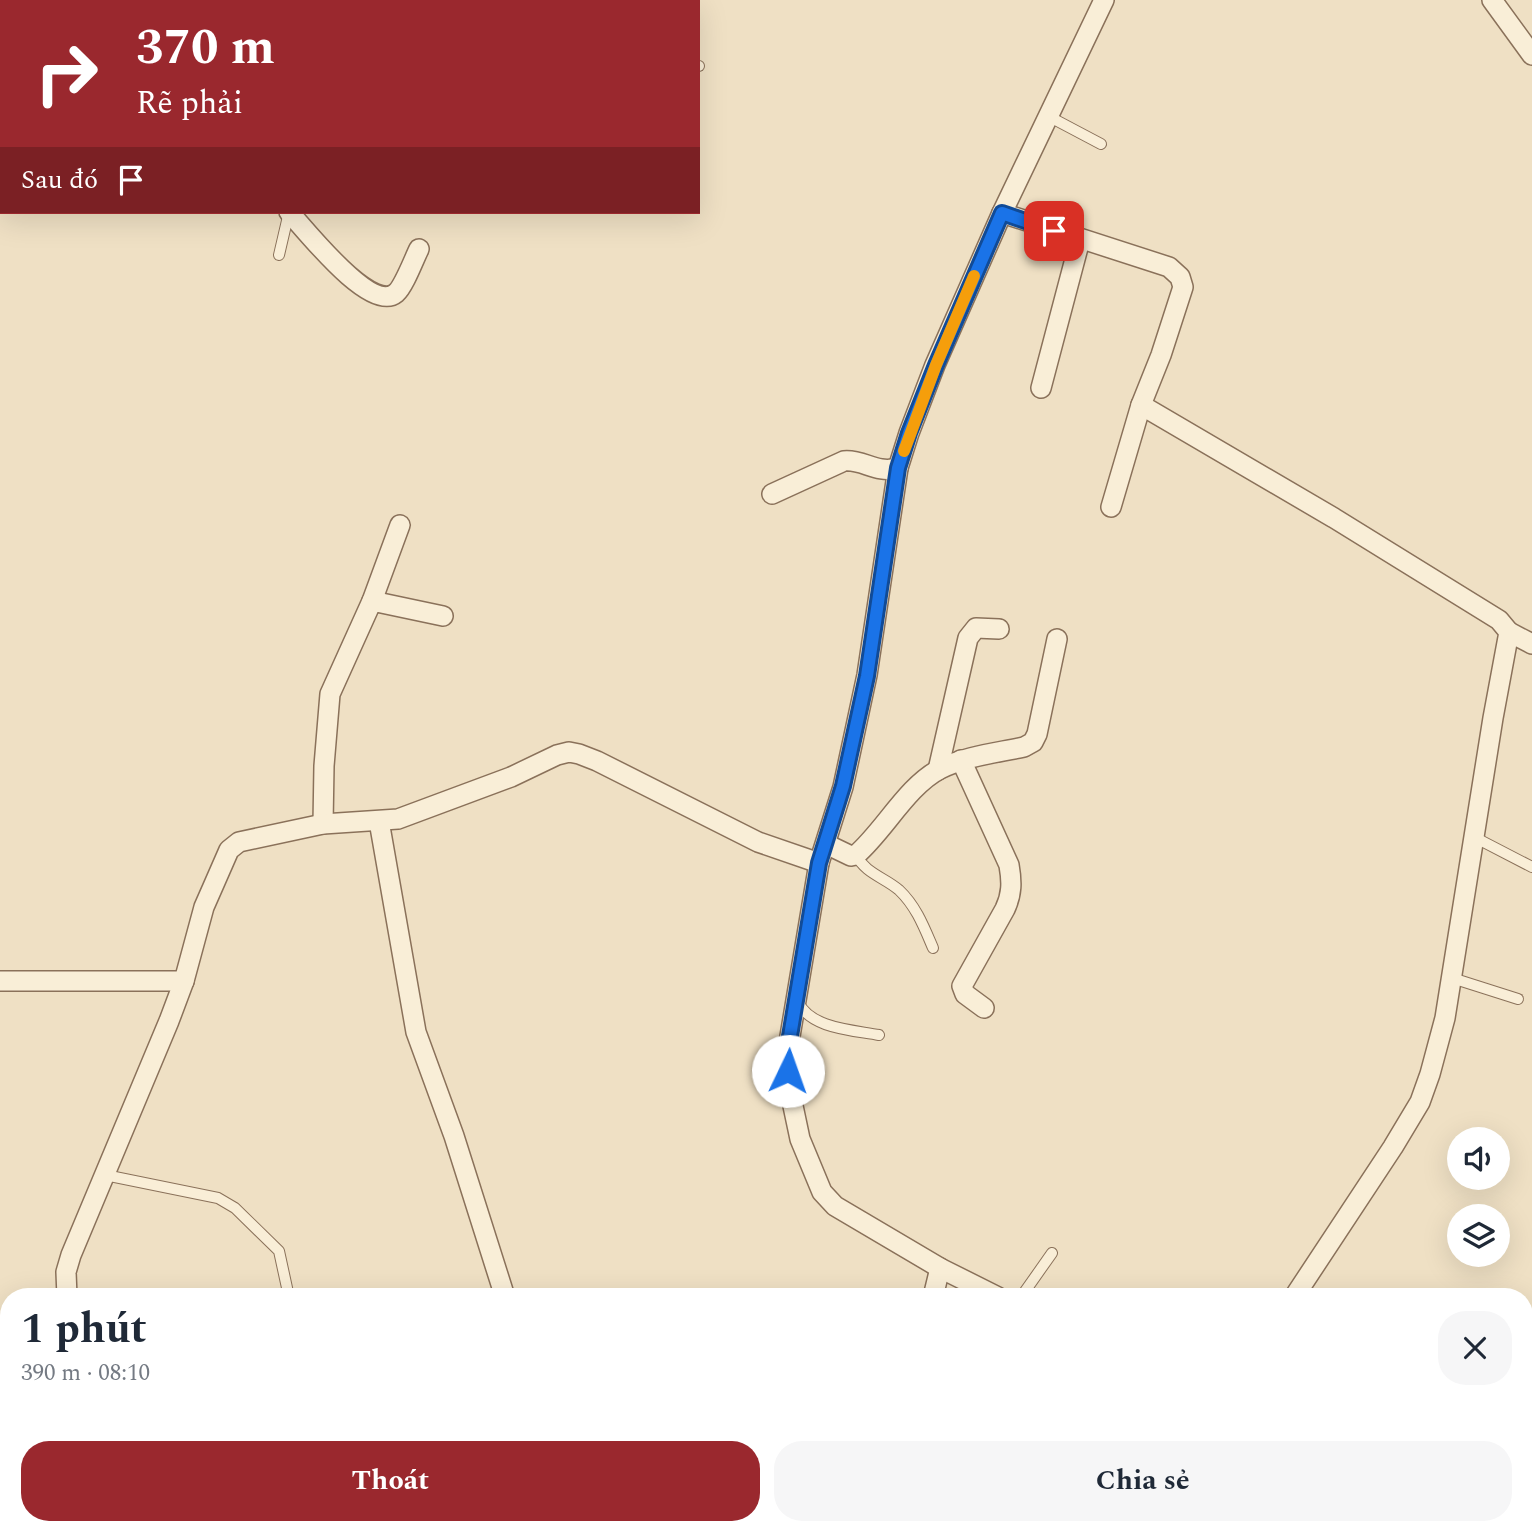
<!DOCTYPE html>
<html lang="vi">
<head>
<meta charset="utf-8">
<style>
	:root { --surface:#fff; --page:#f6f6f7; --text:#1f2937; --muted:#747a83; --accent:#9a282e }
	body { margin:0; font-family:Spectral,serif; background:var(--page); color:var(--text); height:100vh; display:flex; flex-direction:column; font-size:26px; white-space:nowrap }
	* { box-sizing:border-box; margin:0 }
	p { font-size:23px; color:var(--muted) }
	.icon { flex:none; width:38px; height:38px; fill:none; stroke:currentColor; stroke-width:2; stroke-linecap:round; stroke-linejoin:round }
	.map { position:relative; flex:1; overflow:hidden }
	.panel { position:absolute; left:0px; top:1288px; width:1533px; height:247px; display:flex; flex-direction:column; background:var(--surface); border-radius:28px 28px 0 0; box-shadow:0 7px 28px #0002 }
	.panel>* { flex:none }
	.guide { position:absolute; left:0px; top:0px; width:700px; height:214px; box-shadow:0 7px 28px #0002; background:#9a282e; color:#fff; overflow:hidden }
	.tools { position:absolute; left:1447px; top:1127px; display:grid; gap:14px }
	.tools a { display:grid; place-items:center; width:63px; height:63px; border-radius:50%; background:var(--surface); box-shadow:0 7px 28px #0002; font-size:35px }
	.pin { position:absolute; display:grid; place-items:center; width:60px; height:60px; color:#fff; margin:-30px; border-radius:14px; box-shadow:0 4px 10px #0006 }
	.me { position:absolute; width:77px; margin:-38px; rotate:3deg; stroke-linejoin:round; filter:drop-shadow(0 0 5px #0008) }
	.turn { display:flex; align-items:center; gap:24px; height:147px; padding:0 21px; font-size:32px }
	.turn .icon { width:91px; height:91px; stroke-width:2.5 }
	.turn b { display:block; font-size:49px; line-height:60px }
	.then { display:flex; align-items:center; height:66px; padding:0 21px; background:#0003; gap:14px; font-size:26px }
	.round { display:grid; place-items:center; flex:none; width:74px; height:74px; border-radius:28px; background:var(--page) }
	.head { display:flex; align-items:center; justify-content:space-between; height:119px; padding:0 21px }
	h1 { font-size:42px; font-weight:700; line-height:52px }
	.primary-button { display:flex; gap:14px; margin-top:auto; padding:14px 21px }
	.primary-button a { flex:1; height:80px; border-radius:28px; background:var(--accent); color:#fff; font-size:28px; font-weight:700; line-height:80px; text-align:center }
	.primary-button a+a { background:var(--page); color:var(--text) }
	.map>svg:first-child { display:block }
</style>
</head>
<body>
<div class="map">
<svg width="1532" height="1534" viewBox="0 0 1532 1534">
	<rect width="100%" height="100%" fill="#efe0c4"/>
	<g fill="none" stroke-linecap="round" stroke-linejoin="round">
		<defs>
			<g id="service">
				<path d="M269,0v2"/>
				<path d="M234,2l6,-2"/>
				<path d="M698,66h1"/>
				<path d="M1048,116l53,28"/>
				<path d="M279,255l10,-43"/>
				<path d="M1474,837l58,30"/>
				<path d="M856,855c10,19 28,22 43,35 17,16 25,37 34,58"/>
				<path d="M1452,978l66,21"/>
				<path d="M798,1002c13,27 55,28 81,33"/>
				<path d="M105,1175l113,23 17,10 44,43 10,46"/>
				<path d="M1021,1297l31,-44"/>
			</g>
			<g id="minor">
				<path d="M631,0l1,2"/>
				<path d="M1492,0l40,55"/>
				<path d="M256,2l1,-2"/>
				<path d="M289,212c16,17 82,102 107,81 8,-7 18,-34 23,-44"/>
				<path d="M1002,213l167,54 11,10 3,10 -22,68 -20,50 193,113 165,102 10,12 -16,86 -48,300 -15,56 -10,28 -27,45 -99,150"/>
				<path d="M1041,388l39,-148"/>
				<path d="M772,494l72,-33c20,-2 31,13 54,7"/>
				<path d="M1111,507l30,-102"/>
				<path d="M372,601l28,-76"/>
				<path d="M1509,632l23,12"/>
				<path d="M961,760l48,105c3,17 3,29 -4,44l-43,77 3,8 19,14"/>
				<path d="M938,770l30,-132 8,-10 23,1"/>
				<path d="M379,821l37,211 38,104 51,161"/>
				<path d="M323,824l1,-58 6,-72 42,-93 71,15"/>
				<path d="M826,844l25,12 5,-1c28,-24 51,-69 84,-86 26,-13 56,-16 84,-22l9,-5 4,-8 20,-95"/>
				<path d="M0,981h184"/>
				<path d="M67,1297l-1,-25 5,-17 98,-234 15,-40 20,-74 11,-25 14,-32 10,-8 84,-18 75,-5 113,-42 46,-22 12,-3 10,2 18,7 161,81 61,21"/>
				<path d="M933,1297l7,-29"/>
				<path d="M998,1297l-58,-29 -105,-62 -13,-14 -22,-53 -11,-52 -2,-33 32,-191 24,-76 24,-112 31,-207 11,-35 26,-68 67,-152 102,-213"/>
				<path d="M0,1411l9,-8"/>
				<path d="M0,1515l13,19"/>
				<path d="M856,1534l3,-8"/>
				<path d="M1143,1534l5,-8"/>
			</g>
		</defs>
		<!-- service casing -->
		<use href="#service" stroke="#8a715a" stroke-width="12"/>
		<!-- minor casing -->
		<use href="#minor" stroke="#8a715a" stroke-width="22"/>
		<!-- service -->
		<use href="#service" stroke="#f9eed7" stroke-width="10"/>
		<!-- minor -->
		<use href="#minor" stroke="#f9eed7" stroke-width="19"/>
	</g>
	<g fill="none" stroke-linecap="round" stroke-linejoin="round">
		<defs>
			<path id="route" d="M788,1071l-1,-17 32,-191 24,-77 24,-110 31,-208 11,-35 27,-68 66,-152 52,18"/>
		</defs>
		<!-- route casing -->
		<use href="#route" stroke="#114b97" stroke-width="18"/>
		<!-- route -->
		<use href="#route" stroke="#1a73e8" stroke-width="12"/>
		<!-- slow -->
		<path stroke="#f59e0b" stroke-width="12" d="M904,451l32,-86 38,-89"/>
	</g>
</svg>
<div class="tools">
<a><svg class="icon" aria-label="sound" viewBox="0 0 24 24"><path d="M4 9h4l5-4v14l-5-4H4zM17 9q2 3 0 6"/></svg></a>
<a><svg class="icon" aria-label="layers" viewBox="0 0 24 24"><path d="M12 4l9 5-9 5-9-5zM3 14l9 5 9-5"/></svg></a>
</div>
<div class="pin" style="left:1054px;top:231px;background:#d93025"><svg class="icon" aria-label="arrive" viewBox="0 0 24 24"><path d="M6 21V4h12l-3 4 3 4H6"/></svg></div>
<svg class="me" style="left:788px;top:1071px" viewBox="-20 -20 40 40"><circle r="19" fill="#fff"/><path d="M0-13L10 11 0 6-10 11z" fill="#1a73e8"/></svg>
<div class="guide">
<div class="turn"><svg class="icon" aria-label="right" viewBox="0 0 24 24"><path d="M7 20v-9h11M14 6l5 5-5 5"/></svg><div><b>370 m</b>Rẽ phải</div></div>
<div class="then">Sau đó<svg class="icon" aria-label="arrive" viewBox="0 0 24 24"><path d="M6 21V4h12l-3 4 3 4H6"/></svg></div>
</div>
<section class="panel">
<div class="head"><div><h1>1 phút</h1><p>390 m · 08:10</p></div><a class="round"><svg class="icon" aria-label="close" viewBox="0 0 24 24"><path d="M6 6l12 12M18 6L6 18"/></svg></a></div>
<div class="primary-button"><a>Thoát</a><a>Chia sẻ</a></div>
</section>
</div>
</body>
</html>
